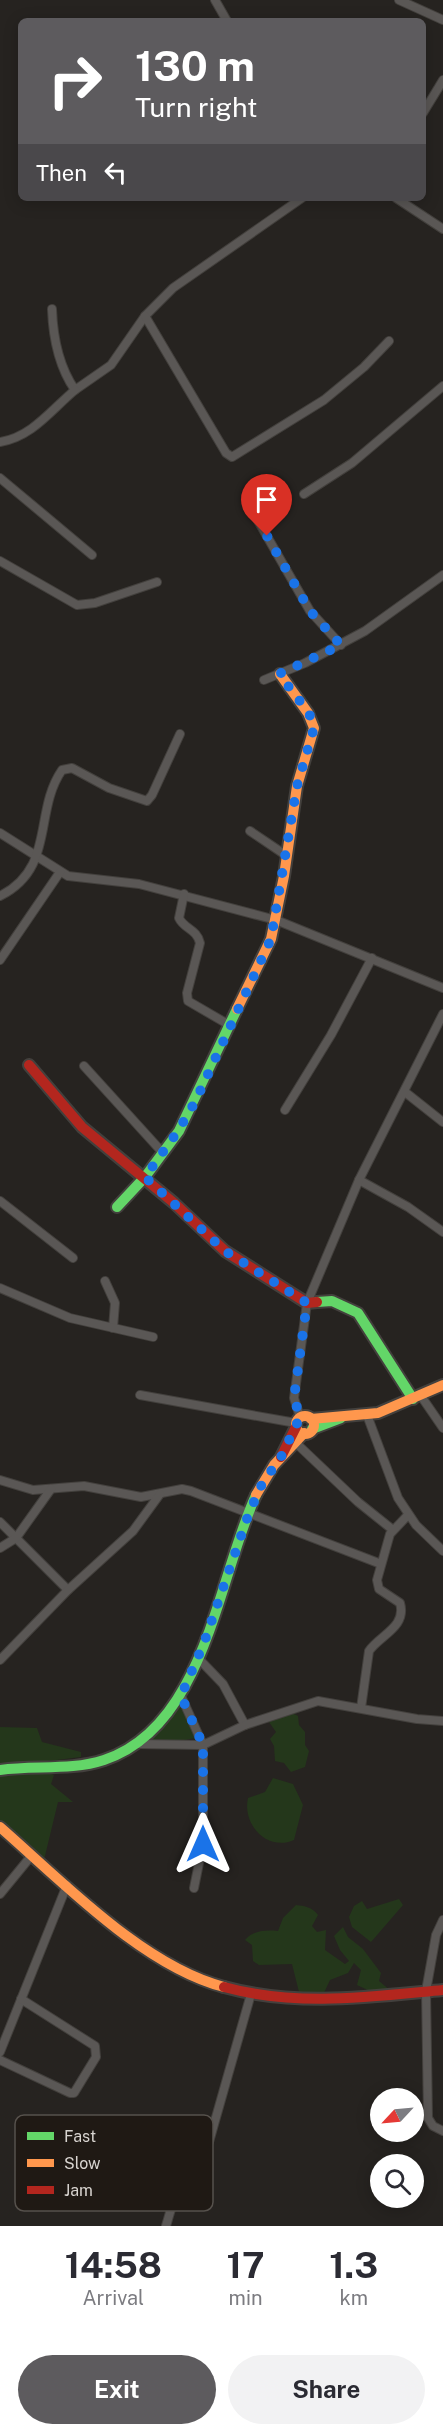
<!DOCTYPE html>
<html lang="en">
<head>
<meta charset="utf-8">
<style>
	:root { --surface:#fff; --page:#f2f2f3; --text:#2b2b33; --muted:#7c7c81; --accent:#5d5b5e }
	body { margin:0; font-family:"Public Sans",sans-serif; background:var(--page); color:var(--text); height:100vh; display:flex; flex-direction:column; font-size:22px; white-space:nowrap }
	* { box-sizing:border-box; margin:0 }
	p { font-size:20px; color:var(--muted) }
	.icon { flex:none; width:33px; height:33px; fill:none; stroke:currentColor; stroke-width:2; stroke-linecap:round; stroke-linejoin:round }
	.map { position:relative; height:2226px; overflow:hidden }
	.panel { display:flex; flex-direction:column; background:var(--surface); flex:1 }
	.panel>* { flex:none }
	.hud { position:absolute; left:18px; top:18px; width:408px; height:183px; border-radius:9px; box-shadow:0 3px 15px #0003; background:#5d5b5e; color:#fff; overflow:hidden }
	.needle { width:39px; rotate:244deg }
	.fabs { position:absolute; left:370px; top:2088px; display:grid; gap:12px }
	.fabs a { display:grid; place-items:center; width:54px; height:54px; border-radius:50%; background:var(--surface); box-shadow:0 3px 15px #0003; font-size:30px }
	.pin { position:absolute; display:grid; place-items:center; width:51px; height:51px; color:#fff; margin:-62px -26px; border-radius:50% 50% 50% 0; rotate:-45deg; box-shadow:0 0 6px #0007 }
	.pin .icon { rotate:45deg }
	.me { position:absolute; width:66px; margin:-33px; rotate:0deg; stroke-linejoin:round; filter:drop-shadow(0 0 4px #0008) }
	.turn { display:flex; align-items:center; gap:21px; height:126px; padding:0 18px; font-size:27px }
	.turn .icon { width:78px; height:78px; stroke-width:2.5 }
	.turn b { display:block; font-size:42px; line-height:51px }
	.then { display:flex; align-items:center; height:57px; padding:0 18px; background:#0003; gap:12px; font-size:22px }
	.eta { display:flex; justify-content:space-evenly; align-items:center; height:102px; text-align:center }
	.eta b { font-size:36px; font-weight:700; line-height:42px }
	.button { display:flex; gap:12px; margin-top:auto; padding:12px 18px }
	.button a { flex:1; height:69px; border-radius:36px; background:var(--accent); color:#fff; font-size:24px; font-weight:700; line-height:69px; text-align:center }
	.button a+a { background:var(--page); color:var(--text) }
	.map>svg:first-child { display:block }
</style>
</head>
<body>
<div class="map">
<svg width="443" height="2226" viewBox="0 0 443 2226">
	<rect width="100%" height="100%" fill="#262320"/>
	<!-- green -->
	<g fill="#24371b">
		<path d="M179,1699l23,38 -41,7 -11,-2z"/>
		<path d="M290,1712l8,4 1,9 6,7v13l4,6 -4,16 -14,5 -7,-9 -9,-2 -1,-15 -4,-7 6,-7 -7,-10z"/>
		<path d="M0,1727l37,1 5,14 39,10v5l-73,9 -8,-3z"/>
		<path d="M40,1770l14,5 -3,9 22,18h-15l-14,58 -44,-38v-50l13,3z"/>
		<path d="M273,1778l20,6 10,21 -9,35c-27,12 -52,-16 -46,-42l17,-6z"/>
		<path d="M399,1899l4,6 -32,37 -19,-15 -3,-10 5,-11 8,-5 5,8z"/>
		<path d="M296,1905c9,1 16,2 22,10l-6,11 5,6 9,-2 -1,20 20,14 4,-3 -9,-11 -6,-14 9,-9 5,10 15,12 18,24 -2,8 12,10 -15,3 -19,-9 4,-15 -7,-7 -6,10 -18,7 -7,15 -23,1 -8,-32 -33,1 -6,-4 -1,-16 -7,-5c8,-10 22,-10 33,-9l5,-13z"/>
	</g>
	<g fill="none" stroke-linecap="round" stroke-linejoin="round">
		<defs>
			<g id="street">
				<path d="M215,0l12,21"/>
				<path d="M399,0l44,20"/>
				<path d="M423,113l20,-33"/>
				<path d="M396,198l47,31"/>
				<path d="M52,309c1,28 7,58 23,81l36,-25 34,-49 28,-28 129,-90"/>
				<path d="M145,316l81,137 6,4 92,-57 40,-33 25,-26"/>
				<path d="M0,442c32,-5 51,-32 75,-52"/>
				<path d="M0,478l92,77"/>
				<path d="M304,494l48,-31 91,-77"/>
				<path d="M257,519l53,92 31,34"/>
				<path d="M0,561l77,44 18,-2 62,-21"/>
				<path d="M264,680l41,-17 60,-32 78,-56"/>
				<path d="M250,831l37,25"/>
				<path d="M0,833l68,43 71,8 137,36 167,68"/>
				<path d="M184,894l-5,24c5,11 18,11 21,25l-13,50 1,8 43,25"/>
				<path d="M0,896c56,-28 33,-84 62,-126l10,-2 37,20 38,13 5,-6 28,-61"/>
				<path d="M0,960l60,-88"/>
				<path d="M84,1066l79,87"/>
				<path d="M405,1092l38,30"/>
				<path d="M285,1110l46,-75 41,-77"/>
				<path d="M359,1180l49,27 35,25"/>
				<path d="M0,1201l73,57"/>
				<path d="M105,1281l10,22 -2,25"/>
				<path d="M0,1288l70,30 83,19"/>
				<path d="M140,1395l156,28"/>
				<path d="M421,1396l22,32"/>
				<path d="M367,1415l31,83 18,27 27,26"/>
				<path d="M300,1417l-6,-19 13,-95 52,-123 84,-166"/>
				<path d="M297,1444l61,58 35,28"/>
				<path d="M0,1480l33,10 51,-4 57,11 41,-8 9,2 190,73"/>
				<path d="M0,1522l68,68"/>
				<path d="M0,1548l16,-10 35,-49"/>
				<path d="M198,1658l25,26 22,41"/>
				<path d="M0,1660l68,-70 65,-59 27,-37"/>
				<path d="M181,1696l22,49v98l-9,45"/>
				<path d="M361,1708l8,-57c11,-16 38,-24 31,-48l-21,-14 -2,-9 13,-46 18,-19"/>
				<path d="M137,1744l66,1 42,-20 73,-24 99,18 26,2"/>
				<path d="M0,1894l32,-39"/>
				<path d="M443,1920l-7,15 -10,56 2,127 5,8 10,5"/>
				<path d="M0,2052l67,-167"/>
				<path d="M0,2060l70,33h4l22,-36 -1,-11 -74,-47"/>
				<path d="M166,2226l13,-44 30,-40 42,-148"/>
			</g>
			<g id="fast">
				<path d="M117,1207l28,-30 34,-46 58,-122"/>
				<path d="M317,1302l15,-1 26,12 55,86"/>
				<path d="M312,1429l29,-11"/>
				<path d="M0,1770c34,-5 71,1 104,-10 101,-33 114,-183 152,-265"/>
			</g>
			<g id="slow">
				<path d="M237,1009l34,-70 13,-63 13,-90 17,-58 -6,-15 -28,-39"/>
				<circle cx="305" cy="1425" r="9"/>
				<path d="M311,1419l67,-6 65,-28"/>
				<path d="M256,1495l18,-30 30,-32"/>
				<path d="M0,1827c62,54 143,139 224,160"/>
			</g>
			<g id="jam">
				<path d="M29,1065l53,62 92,76 51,48 82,52 10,-1"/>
				<path d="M281,1457l15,-30"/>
				<path d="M224,1987c73,20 145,10 219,3"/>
			</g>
		</defs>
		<!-- street casing -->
		<use href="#street" stroke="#43403d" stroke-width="10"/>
		<!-- fast casing -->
		<use href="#fast" stroke="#43403d" stroke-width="14"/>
		<!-- slow casing -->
		<use href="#slow" stroke="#43403d" stroke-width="14"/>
		<!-- jam casing -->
		<use href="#jam" stroke="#43403d" stroke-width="14"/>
		<!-- street -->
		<use href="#street" stroke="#5a5755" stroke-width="8"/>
		<!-- fast -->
		<use href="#fast" stroke="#63d668" stroke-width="10"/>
		<!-- slow -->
		<use href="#slow" stroke="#ff974d" stroke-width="10"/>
		<!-- jam -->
		<use href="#jam" stroke="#b3261e" stroke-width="10"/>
	</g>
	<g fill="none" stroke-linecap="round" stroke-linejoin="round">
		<!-- route -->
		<path stroke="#1a73e8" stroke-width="10" stroke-dasharray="0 18" d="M203,1844v-99l-22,-49 23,-53 45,-130 13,-29 19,-27 19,-40 -6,-19 13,-95 -82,-52 -80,-74 33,-46 17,-29 76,-163 26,-153 17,-58 -5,-15 -30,-39 62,-29 -31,-34 -43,-75"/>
	</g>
	<!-- legend -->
	<rect x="15" y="2115" width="198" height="96" rx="9" fill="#1f1914" stroke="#56514c" stroke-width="1.5"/>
	<rect x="27" y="2132" width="27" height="8" fill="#63d668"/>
	<rect x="27" y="2159" width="27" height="8" fill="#ff974d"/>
	<rect x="27" y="2186" width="27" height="8" fill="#b3261e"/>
	<g font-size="16" fill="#d8d4d0">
		<text x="64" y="2142">Fast</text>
		<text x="64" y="2169">Slow</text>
		<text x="64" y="2196">Jam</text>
	</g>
</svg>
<div class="fabs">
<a><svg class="needle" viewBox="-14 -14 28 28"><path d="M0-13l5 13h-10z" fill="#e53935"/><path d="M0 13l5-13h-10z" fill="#7c7c81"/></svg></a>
<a><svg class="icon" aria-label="search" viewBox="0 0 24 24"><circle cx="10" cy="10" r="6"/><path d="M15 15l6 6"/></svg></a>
</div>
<div class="pin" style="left:267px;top:536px;background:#d93025"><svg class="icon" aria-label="arrive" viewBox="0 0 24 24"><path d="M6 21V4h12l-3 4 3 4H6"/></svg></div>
<svg class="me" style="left:203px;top:1844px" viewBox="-20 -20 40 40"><path d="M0-17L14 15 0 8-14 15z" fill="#1a73e8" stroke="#fff" stroke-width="4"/></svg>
<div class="hud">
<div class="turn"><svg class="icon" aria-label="right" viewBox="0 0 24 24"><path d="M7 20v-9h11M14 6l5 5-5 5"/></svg><div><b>130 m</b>Turn right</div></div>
<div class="then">Then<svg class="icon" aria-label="left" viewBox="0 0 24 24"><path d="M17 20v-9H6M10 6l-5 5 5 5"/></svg></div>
</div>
</div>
<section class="panel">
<div class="eta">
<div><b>14:58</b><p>Arrival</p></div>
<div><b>17</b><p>min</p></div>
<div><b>1.3</b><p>km</p></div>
</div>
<div class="button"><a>Exit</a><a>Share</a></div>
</section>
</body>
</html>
